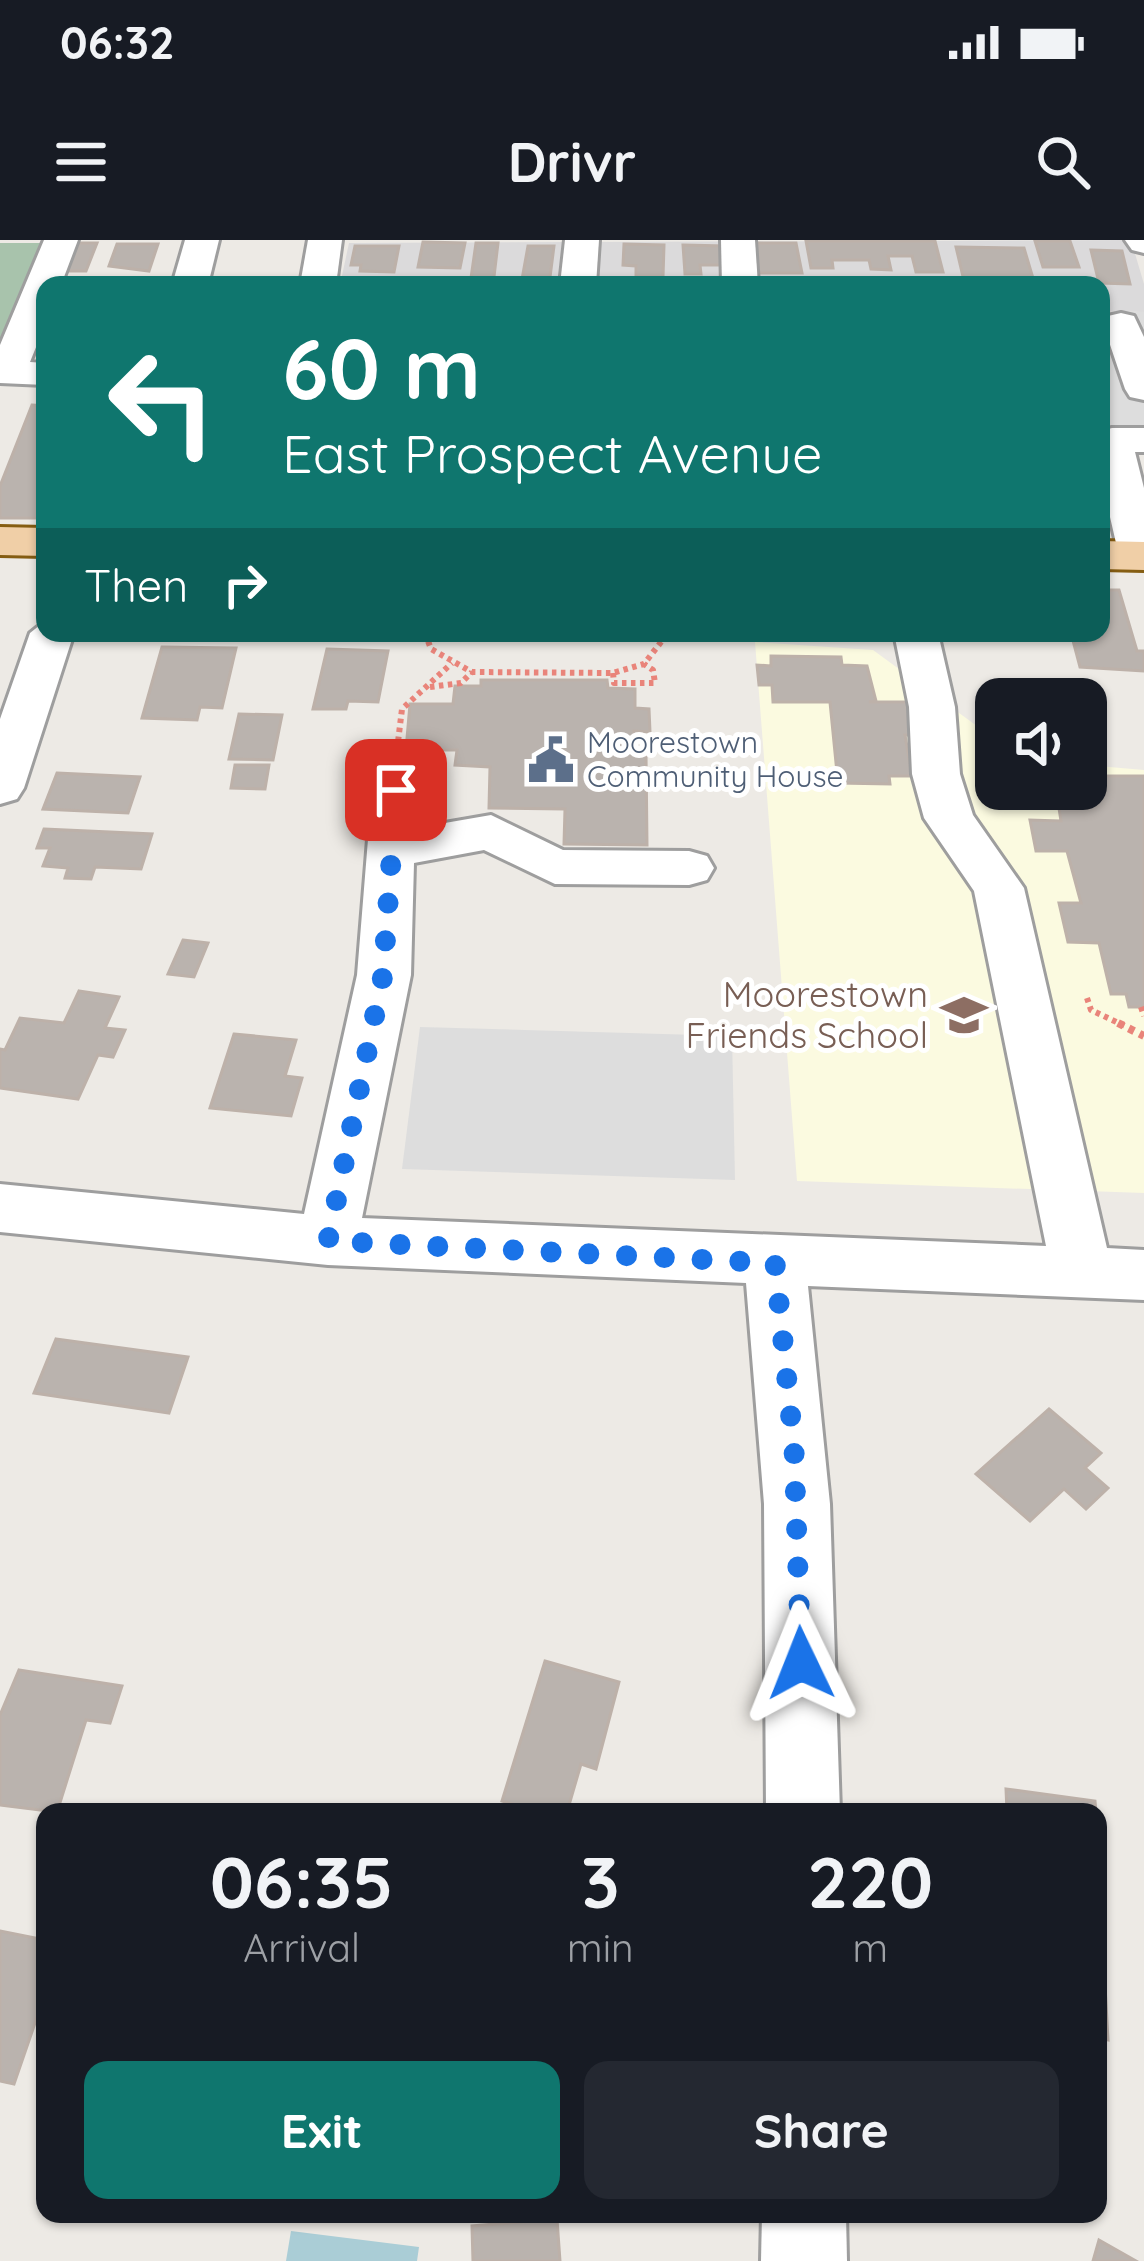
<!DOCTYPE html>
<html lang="en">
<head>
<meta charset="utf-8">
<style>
	:root { --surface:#171b24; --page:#242831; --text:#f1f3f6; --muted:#9ea1a6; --accent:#0f766e }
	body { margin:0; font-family:Quicksand,sans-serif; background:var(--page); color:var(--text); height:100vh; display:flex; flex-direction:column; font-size:45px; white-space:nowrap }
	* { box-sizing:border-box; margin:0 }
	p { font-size:39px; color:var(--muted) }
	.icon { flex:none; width:66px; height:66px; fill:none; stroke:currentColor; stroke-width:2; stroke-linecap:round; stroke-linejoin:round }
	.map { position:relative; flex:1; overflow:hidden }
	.sheet { position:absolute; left:36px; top:1563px; width:1071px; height:420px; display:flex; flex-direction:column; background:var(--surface); border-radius:24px; box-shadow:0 3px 9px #0004 }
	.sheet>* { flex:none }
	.hud { position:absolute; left:36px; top:36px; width:1074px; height:366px; border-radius:24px; box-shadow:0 3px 9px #0004; background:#0f766e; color:#fff; overflow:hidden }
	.controls { position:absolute; left:975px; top:438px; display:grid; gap:24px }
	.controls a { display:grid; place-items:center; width:132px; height:132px; border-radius:24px; background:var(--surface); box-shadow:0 3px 9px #0004; font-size:60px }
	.pin { position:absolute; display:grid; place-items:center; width:102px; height:102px; color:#fff; margin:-51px; border-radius:24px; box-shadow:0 6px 18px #0006 }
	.me { position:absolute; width:132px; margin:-66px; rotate:358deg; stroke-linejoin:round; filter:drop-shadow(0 0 9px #0008) }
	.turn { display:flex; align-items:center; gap:42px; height:252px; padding:0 48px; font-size:54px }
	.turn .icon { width:156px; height:156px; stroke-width:2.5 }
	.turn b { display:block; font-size:84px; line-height:102px }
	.then { display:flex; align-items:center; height:114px; padding:0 48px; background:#0003; gap:24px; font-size:45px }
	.eta { display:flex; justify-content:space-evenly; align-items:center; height:204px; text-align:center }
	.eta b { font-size:72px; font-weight:800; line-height:84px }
	.cta { display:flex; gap:24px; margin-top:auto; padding:24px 48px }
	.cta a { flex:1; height:138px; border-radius:24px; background:var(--accent); color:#fff; font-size:48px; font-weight:800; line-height:138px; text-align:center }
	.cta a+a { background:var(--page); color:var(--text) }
	.status { display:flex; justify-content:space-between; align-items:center; height:84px; padding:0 60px; background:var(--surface); direction:ltr }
	.status svg { height:33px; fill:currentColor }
	header { display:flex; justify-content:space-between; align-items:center; height:156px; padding:0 48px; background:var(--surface); font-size:54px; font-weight:800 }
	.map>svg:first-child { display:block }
</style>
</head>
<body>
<div class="status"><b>06:32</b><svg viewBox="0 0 49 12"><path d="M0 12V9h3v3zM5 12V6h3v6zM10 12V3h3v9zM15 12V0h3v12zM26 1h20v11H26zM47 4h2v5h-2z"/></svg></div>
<header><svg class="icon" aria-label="menu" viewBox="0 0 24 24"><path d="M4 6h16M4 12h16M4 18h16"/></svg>Drivr<svg class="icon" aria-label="search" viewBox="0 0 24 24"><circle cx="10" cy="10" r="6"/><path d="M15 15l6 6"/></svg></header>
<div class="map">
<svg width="1144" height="2021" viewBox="0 0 1144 2021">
	<rect width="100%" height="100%" fill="#edeae5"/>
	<!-- residential -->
	<g fill="#dbdadb">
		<path d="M1131,0l13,44v28l-43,-1v-26h-509l5,-43z"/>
		<path d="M575,2l-5,43h-230l9,-42z"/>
	</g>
	<!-- education -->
	<path fill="#fbfae0" d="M755,402l118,8 123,90v49h90v-24l58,5v423l-347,-12z"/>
	<!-- cemetery -->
	<path fill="#a8c3ac" d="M0,3h50l-50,108z"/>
	<!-- parking -->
	<g fill="#ddd">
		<path d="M1101,71l43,1v134l-43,-1v-82l4,-1z"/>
		<path d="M420,787l312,9 3,144 -333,-11z"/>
	</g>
	<!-- water -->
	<path fill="#aacdd6" d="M291,1991l128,16 -2,14h-131z"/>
	<!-- building -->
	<g fill="#bab3ae" stroke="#bdb1a9" stroke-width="3">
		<path d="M806,1h129l8,31h-27l-4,-16h-24l3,14 -20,-1 -2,-9h-37l1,8h-22z"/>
		<path d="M1035,1h35l9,26h-36z"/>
		<path d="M423,2l42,1 -5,25 -42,-1z"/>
		<path d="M75,3h22l-11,28h-22z"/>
		<path d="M476,3h22l-5,42h-23z"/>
		<path d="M753,3h43l6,30h-44z"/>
		<path d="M117,4h41l-9,27 -40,-5z"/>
		<path d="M624,4l40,1 -1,32h-27v-11l-13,-1z"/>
		<path d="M683,5l42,1 2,19h-27l1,9h-16z"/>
		<path d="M355,6h44l-5,26 -34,-1 1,-6h-10z"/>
		<path d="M528,6h26l-5,39h-28z"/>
		<path d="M956,7l68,1 11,37h-70z"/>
		<path d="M1091,10l31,1 8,33 -31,-1z"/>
		<path d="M32,165l13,1v112h-45v-32z"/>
		<path d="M1101,350h18l18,61h7v20l-64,-4 -9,-34h30z"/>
		<path d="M162,407l74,1 -14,60 -22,-1 -3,13 -55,-2z"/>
		<path d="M327,409l61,2 -10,51 -30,-1 -2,8h-33z"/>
		<path d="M771,416l70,1 1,8 25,1 9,35 -7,1h49l5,33h-18l7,41h-23l1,8 -52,-1 -8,-81h-57l-1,-17h-13l-2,-20 14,1z"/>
		<path d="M481,440h126l1,8 27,1v19l14,1 1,23 -16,-1v23h12l1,91 -83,-1 1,-35 -76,-1 1,-41 -35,-2 2,-15h-51l4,-46h43l2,-18h26z"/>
		<path d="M239,474l43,1 -9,45 -44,-1z"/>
		<path d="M235,525h34l-4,24 -34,-1z"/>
		<path d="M57,533l83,4 -12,36 -85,-4z"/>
		<path d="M1086,536h58v231h-15l-3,-13h-15l-12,-51 -31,-1 -9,-39h22l-14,-52h-31l-6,-31 31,1 -5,-32h30z"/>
		<path d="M44,589l108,5 -11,35 -46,-2 -4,12 -26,-1 3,-10 -25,-2 7,-18h-13z"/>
		<path d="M183,700l25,3 -14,34 -26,-3z"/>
		<path d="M79,751l40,6 -14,31 20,2 -12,27 -15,-2 -20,44 -78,-11v-39l5,1 15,-32 44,5z"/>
		<path d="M234,794l62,6 -11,36 17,2 -11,38 -81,-8z"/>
		<path d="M56,1099l132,18 -19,56 -135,-20z"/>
		<path d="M1049,1169l52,44 -16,15 23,20 -22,21 -22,-20 -34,32 -54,-47z"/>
		<path d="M545,1421l74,21 -23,87 -15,-5 -14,48h-27l-38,-11z"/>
		<path d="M19,1430l103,16 -12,37 -24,-3 -29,92 -57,-7v-90z"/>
		<path d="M1006,1549l89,12 1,11h-89z"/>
		<path d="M1098,1617l10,183 -10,-2z"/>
		<path d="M0,1691l45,9v54l-31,90 -14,-3z"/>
		<path d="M557,1979l3,42h-87l-1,-35z"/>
		<path d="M1099,2000l37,21h-43z"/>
	</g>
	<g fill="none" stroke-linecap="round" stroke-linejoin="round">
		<defs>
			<g id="minor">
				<path d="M44,0h34l-17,45h-16v40l-15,37 15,1v22l-45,-2v-38z"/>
				<path d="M185,0h34l-11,45h-36z"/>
				<path d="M308,0h34l-6,45h-36z"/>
				<path d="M565,0h34l-3,45h-36z"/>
				<path d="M721,0h34l3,45h-36z"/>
				<path d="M1125,0h19v13l-12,-3z"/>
				<path d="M1121,73l13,3 10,21v63l-14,-3 -5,-8 -22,-65 5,-8z"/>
				<path d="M1112,188h32v24h-9l9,36v80l-19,-3 -6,-9 -18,-78v-47z"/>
				<path d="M45,381v12h29l-50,155 -7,11 -17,5v-85l30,-86z"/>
				<path d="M894,393h44l17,74 5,67 13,41 51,73 83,360 37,2v50l-336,-14 22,218 10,308h-74l-2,-308 -18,-221 -418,-18 -328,-33v-48l304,30 53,-239 15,-185 7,-11 17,-5 17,5 7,11 -4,38 75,-13 72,35 126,1 18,5 7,12 -7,12 -18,5 -134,-1 -71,-34 -70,13 -3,112 -49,243 684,28 -72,-355 -50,-73 -12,-44 -3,-67z"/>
				<path d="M762,1974h84l1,47h-86z"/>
			</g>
			<g id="major">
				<path d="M0,287l45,1v28l-45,-1z"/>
				<path d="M1101,301l43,1v28l-43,-1z"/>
			</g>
		</defs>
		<!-- minor casing -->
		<use href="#minor" stroke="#9e9e9e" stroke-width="6"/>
		<!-- major casing -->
		<use href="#major" stroke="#855d12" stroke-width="6"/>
		<!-- path-far1 -->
		<g stroke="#e9847a" stroke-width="6" stroke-dasharray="4.5 4.5" stroke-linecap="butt">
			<path d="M425,393l6,16 41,23 141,1 31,-9 24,-31"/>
			<path d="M613,433l1,10h41l-2,-13 -9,-6"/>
			<path d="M430,447l31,-4 11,-11"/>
			<path d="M397,510l5,-41 50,-46"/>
			<path d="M1087,758l4,12 34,16"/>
			<path d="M1141,767l3,9"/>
		</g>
		<!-- path -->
		<path stroke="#e9847a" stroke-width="8" stroke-dasharray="6 6" stroke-linecap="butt" d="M1118,783l26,13"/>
		<!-- minor -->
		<use href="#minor" fill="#fff" fill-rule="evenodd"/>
		<!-- major -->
		<use href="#major" fill="#f0cfa7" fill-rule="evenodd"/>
	</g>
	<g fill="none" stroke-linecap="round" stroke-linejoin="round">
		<!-- route -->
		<path stroke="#1a73e8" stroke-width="21" stroke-dasharray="0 37.8" d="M396,550l-13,185 -55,266 447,22 19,186 7,214"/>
	</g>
	<!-- icons -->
	<defs>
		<symbol id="civic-bare" viewBox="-9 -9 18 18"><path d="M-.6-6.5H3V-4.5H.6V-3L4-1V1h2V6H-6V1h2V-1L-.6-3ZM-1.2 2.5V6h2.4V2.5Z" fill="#5c6f8a" stroke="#fff" stroke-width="2.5" paint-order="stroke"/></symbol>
		<symbol id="school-bare" viewBox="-9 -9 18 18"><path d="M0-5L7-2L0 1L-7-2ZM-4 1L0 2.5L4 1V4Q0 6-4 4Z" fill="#8d6e63" stroke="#fff" stroke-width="2.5" paint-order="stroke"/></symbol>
	</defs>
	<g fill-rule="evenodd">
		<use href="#civic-bare" x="518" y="487" width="66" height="66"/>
		<use href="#school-bare" x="931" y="742" width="66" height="66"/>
	</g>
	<g text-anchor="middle" stroke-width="10" stroke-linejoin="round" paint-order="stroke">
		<!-- far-service labels -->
		<g font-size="30" fill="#4e5e75" stroke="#fff" text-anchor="start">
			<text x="587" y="513">Moorestown<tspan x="587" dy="34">Community House</tspan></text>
		</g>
		<!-- education labels -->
		<g font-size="36" fill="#785e54" stroke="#fff" text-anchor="end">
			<text x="928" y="767">Moorestown<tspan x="928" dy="41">Friends School</tspan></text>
		</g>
	</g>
</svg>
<div class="controls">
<a><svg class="icon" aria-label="sound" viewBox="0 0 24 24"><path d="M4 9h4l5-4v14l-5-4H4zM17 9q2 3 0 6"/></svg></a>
</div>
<div class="pin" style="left:396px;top:550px;background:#d93025"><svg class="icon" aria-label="arrive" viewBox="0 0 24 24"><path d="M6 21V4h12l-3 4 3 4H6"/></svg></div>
<svg class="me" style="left:801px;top:1423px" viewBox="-20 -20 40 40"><path d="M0-17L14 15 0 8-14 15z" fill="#1a73e8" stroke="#fff" stroke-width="4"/></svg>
<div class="hud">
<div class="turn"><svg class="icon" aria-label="left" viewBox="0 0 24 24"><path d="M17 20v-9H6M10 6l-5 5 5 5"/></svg><div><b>60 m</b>East Prospect Avenue</div></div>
<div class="then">Then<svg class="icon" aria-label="right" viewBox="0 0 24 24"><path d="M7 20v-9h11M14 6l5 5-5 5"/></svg></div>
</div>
<section class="sheet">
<div class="eta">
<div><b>06:35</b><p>Arrival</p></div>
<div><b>3</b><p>min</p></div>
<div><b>220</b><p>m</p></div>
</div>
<div class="cta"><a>Exit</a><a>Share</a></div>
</section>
</div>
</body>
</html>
